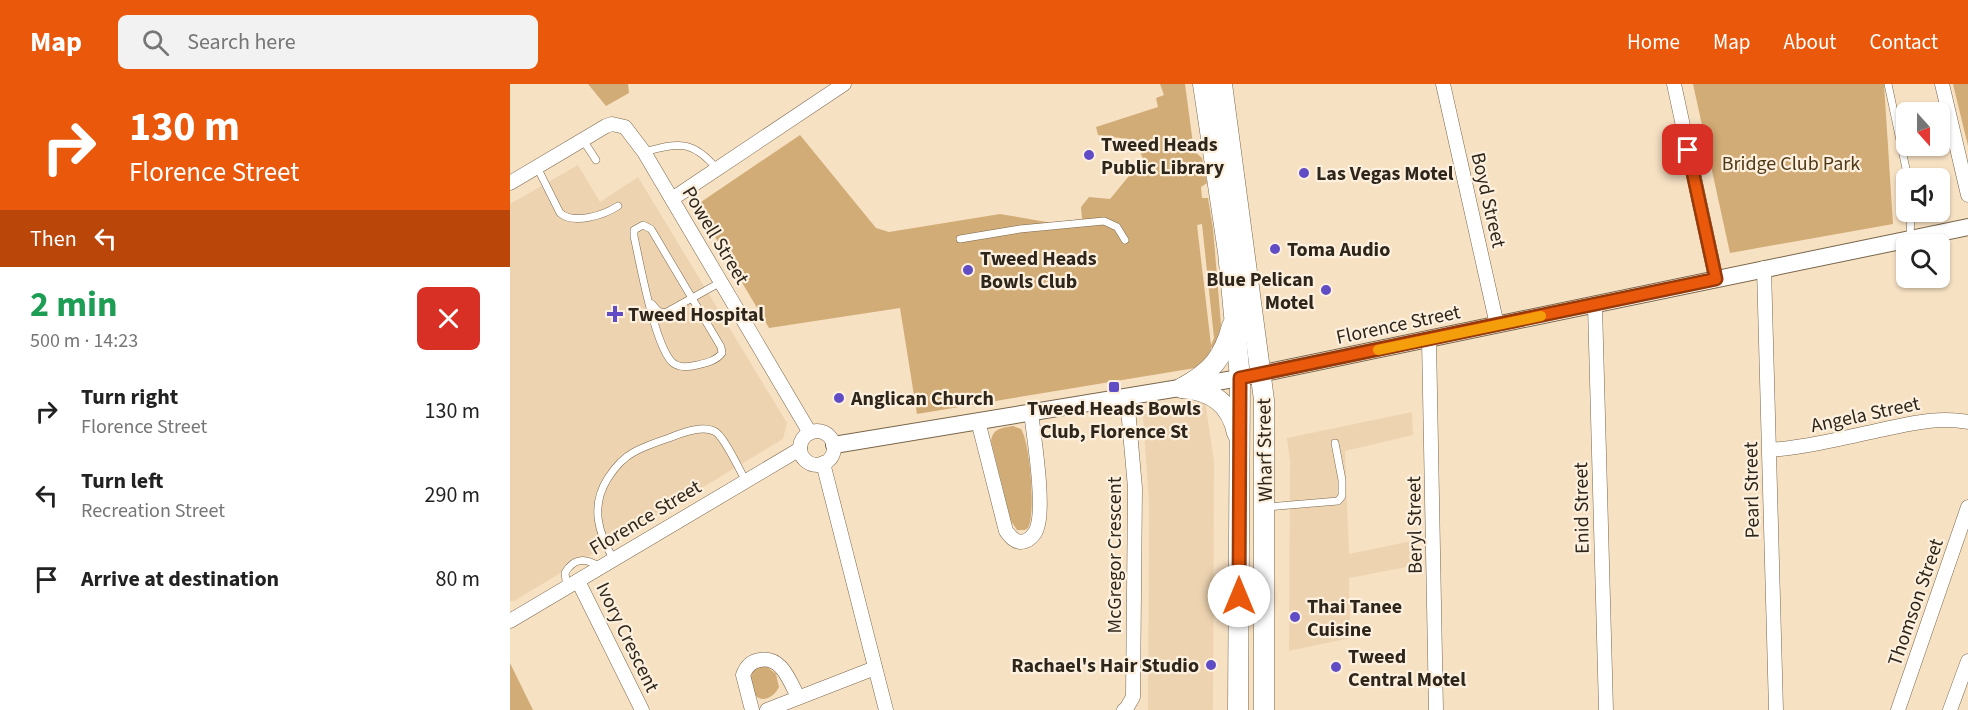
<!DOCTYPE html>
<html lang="en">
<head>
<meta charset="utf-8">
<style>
	:root { --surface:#fff; --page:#f2f2f2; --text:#222; --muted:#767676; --accent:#ea580c }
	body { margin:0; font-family:"Source Sans 3",sans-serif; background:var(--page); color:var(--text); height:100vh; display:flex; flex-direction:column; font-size:22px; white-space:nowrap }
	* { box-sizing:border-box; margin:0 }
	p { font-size:20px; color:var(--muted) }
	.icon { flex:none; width:33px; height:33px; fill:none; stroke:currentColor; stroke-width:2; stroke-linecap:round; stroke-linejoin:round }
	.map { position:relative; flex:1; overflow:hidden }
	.sheet { display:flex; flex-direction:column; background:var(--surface); width:510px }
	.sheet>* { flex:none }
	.hud { background:#ea580c; color:#fff; overflow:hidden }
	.needle { width:39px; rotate:159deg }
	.fabs { position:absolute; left:1386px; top:18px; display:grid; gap:12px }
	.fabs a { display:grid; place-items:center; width:54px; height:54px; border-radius:9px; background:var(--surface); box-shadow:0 2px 4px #0004; font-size:30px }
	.pin { position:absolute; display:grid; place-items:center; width:51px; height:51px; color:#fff; margin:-26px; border-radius:12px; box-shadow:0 3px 9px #0006 }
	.me { position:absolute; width:66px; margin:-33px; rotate:0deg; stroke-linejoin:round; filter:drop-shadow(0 0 4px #0008) }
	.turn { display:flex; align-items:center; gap:21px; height:126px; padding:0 30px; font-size:27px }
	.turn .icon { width:78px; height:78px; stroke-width:2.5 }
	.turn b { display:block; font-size:42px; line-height:51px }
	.then { display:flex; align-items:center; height:57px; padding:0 30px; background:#0003; gap:12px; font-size:22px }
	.round { display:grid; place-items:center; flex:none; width:63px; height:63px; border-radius:9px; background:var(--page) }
	.summary { display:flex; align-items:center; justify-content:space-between; height:102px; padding:0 30px }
	h1 { font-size:36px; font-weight:700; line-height:45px; color:#1e9e55 }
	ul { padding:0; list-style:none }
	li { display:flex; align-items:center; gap:18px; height:84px; padding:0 30px }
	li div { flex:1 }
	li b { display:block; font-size:22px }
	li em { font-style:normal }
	header { display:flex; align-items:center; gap:36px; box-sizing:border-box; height:84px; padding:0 30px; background:var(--accent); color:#fff }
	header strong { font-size:28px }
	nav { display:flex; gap:33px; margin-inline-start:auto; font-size:21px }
	.search { width:420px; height:54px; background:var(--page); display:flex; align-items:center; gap:15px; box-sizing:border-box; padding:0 21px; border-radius:9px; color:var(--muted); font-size:22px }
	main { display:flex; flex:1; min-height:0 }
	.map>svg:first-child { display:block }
</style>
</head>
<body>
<header>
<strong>Map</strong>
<div class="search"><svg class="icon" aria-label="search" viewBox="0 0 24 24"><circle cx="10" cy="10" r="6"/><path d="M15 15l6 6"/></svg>Search here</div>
<nav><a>Home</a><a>Map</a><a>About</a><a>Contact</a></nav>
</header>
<main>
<section class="sheet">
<div class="hud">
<div class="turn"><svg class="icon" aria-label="right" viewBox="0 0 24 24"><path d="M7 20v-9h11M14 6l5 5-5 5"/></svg><div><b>130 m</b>Florence Street</div></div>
<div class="then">Then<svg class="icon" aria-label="left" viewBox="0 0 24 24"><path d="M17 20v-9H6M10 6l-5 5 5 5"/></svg></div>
</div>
<div class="summary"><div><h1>2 min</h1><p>500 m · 14:23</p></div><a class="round" style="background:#d93025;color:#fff"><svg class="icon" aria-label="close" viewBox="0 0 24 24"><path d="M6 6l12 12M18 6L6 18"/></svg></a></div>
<ul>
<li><svg class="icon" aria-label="right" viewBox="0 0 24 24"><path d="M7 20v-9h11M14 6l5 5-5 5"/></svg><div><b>Turn right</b><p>Florence Street</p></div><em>130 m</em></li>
<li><svg class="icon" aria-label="left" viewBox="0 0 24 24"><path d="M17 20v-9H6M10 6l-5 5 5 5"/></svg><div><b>Turn left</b><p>Recreation Street</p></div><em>290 m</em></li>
<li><svg class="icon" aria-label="arrive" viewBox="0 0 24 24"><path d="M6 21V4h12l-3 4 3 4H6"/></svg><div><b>Arrive at destination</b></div><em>80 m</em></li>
</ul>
</section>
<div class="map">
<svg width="1458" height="626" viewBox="0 0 1458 626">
	<rect width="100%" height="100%" fill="#f7e1c3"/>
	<!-- built -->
	<g fill="#edd3b0">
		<path d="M68,81l22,37 38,-25 149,246 -4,16 -269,162h-4v-397z"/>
		<path d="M695,317l9,60 -1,249h-65l1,-206 -6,-89z"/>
		<path d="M902,328l1,23 -68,16 4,103 67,-14 1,25 -68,13 1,60 -61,13 1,-189 -3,-24z"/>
	</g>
	<!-- green -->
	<g fill="#d2ac76" fill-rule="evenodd">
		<path d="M78,0h40l1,9 -23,13z"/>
		<path d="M650,0h25l9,67 8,7 5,25 -6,4 1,11h6l5,30 8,97 -5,28 -5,-6v8l-16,13 -278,46 -17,-106 -131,20 -70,-118 2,-8 99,-67 76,93 13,4 111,-18 52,9 30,-4 -1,-12 8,-10 21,2 33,-40 -8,-19 -37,-5 -2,-8 62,-20 -2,-9 8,-3zM692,140l12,114 -3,7 -14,-120z"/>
		<path d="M1183,0h191l9,140 -163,29z"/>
		<path d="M1443,0h15v62z"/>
		<path d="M503,342l8,3c9,13 15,85 7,99l-3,2h-8l-6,-9 -20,-80c2,-13 11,-13 22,-15z"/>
		<path d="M0,579l23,47h-23z"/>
		<path d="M255,581l11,9 3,13c-4,9 -16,17 -24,8 -5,-5 -5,-14 -6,-20l6,-8z"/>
	</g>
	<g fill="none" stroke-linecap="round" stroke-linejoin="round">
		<defs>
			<g id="service">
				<path d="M1378,0l20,94"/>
				<path d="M73,56l13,20"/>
				<path d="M134,68c34,-9 48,-13 73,17"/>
				<path d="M27,83l23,46c14,12 44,2 58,-7"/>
				<path d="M133,141l8,4 70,118 1,6c-6,8 -16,10 -25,12 -8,2 -20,3 -26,-4 -17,-20 -31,-97 -37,-125v-6z"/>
				<path d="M450,155l60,-10 84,-8 13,6 8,13"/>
				<path d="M1400,155l1,-27"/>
				<path d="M142,220l6,7 7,2 56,-31"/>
				<path d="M756,423l72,-6 4,-5v-16l-7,-37"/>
				<path d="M104,476c-16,-27 -24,-54 -6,-82 7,-11 15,-20 26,-26 11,-6 23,-10 35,-14 12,-5 32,-13 45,-7 10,4 25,39 32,50"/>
				<path d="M57,504l-2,-15c9,-16 21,-15 35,-6"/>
			</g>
			<g id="minor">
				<path d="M933,0l54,241"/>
				<path d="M1164,0l42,195"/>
				<path d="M1432,0l26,111"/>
				<path d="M0,99l96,-57 6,-2 13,3 19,25 166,281"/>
				<path d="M162,115l172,-115"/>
				<path d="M1254,184l12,442"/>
				<path d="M1085,222l11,404"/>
				<path d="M919,255l7,371"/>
				<path d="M468,337l28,110c4,5 7,10 14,11 8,0 15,-7 17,-14 8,-22 -3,-90 -6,-116"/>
				<circle cx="307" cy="364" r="17"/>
				<path d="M1260,366c37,-3 74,-12 110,-20 30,-6 58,-14 88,-8"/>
				<path d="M313,379l63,247"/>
				<path d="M68,497l64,129"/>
				<path d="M0,537l290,-172"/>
				<path d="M242,626l-9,-35c3,-8 8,-14 17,-15 22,-4 30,22 38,37"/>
				<path d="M257,626l108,-42"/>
				<path d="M614,626l2,-1 7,-12 2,-209 -8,-91"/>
				<path d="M1388,626l70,-203"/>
				<path d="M1440,626l18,-49"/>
			</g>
			<path id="tertiary" d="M324,361l406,-67 728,-151"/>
			<g id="secondary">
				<path d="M693,0l25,168 12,126 -2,332"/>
				<path d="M712,0l42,316v310"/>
				<path d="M672,304c29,-16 41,-29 50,-62"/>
				<path d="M672,304c30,2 49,16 55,45"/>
			</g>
		</defs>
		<!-- service casing -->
		<use href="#service" stroke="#79664b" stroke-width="8"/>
		<!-- minor casing -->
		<use href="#minor" stroke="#79664b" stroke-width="15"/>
		<!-- tertiary casing -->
		<use href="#tertiary" stroke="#79664b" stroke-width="18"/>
		<!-- secondary casing -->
		<use href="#secondary" stroke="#79664b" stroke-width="21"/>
		<!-- service -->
		<use href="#service" stroke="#fff" stroke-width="7"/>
		<!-- minor -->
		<use href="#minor" stroke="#fff" stroke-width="14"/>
		<!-- tertiary -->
		<use href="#tertiary" stroke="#fff" stroke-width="16"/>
		<!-- secondary -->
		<use href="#secondary" stroke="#fff" stroke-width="20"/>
	</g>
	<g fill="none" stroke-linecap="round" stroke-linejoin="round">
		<defs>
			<path id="route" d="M729,512l1,-218 476,-99 -28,-129"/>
		</defs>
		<!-- route casing -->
		<use href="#route" stroke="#983908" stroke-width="15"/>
		<!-- route -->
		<use href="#route" stroke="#ea580c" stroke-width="10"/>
		<!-- slow -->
		<path stroke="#f59e0b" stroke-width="10" d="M868,266l163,-34"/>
	</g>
	<!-- markers -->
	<g fill="#604dc5" stroke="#fdf0de" stroke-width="2">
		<circle cx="579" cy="71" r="6"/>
		<circle cx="794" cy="89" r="6"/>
		<circle cx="765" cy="165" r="6"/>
		<circle cx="458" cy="186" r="6"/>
		<circle cx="816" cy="206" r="6"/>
		<path d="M102 221h6v6h6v6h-6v6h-6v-6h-6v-6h6z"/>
		<rect x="598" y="297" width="12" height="12" rx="3"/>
		<circle cx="329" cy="314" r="6"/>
		<circle cx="785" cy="533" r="6"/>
		<circle cx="701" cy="581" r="6"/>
		<circle cx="826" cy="583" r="6"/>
	</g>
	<g text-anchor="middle" stroke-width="4.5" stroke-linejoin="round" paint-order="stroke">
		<!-- poi labels -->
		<g font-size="20" font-weight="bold" fill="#2e261b" stroke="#fdf0de" text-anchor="start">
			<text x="591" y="67">Tweed Heads<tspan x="591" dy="23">Public Library</tspan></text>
			<text x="806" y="96">Las Vegas Motel</text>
			<text x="777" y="172">Toma Audio</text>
			<text x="470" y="181">Tweed Heads<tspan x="470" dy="23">Bowls Club</tspan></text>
			<text x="804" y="202" text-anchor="end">Blue Pelican<tspan x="804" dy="23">Motel</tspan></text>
			<text x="118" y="237">Tweed Hospital</text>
			<text x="341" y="321">Anglican Church</text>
			<text x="604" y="331" text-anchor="middle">Tweed Heads Bowls<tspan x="604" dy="23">Club, Florence St</tspan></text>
			<text x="797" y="529">Thai Tanee<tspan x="797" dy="23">Cuisine</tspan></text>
			<text x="838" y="579">Tweed<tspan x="838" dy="23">Central Motel</tspan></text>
			<text x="689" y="588" text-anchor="end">Rachael's Hair Studio</text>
		</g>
		<!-- park labels -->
		<g font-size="20" fill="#4f3815" stroke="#fdf0de">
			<text x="1281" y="86">Bridge Club Park</text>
		</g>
		<!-- street labels -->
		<g font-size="20" fill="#2e261b" stroke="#fdf0de">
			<text transform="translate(979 116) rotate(77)" y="7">Boyd Street</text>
			<text transform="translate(206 151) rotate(59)" y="7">Powell Street</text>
			<text transform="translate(888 240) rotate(-12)" y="7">Florence Street</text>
			<text transform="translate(1355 330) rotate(-12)" y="7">Angela Street</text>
			<text transform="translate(754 366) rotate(-91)" y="7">Wharf Street</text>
			<text transform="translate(1241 406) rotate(-91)" y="7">Pearl Street</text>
			<text transform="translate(1071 424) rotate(-91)" y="7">Enid Street</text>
			<text transform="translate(135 433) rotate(-31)" y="7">Florence Street</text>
			<text transform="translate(904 441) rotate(-91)" y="7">Beryl Street</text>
			<text transform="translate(604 471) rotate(-90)" y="7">McGregor Crescent</text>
			<text transform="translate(1405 518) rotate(-71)" y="7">Thomson Street</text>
			<text transform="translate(118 553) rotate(64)" y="7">Ivory Crescent</text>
		</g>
	</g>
</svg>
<div class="fabs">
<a><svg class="needle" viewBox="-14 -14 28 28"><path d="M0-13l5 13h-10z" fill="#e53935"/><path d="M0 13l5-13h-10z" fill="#767676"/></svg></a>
<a><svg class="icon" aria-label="sound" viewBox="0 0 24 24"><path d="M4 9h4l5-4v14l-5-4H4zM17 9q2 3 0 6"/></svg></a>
<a><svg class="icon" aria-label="search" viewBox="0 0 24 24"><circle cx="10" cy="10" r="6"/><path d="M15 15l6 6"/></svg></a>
</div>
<div class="pin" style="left:1178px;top:66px;background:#d93025"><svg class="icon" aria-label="arrive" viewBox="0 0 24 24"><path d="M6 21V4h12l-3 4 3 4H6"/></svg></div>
<svg class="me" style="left:729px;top:512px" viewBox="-20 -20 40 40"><circle r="19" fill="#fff"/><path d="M0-13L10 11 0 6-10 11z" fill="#ea580c"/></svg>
</div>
</main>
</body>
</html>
